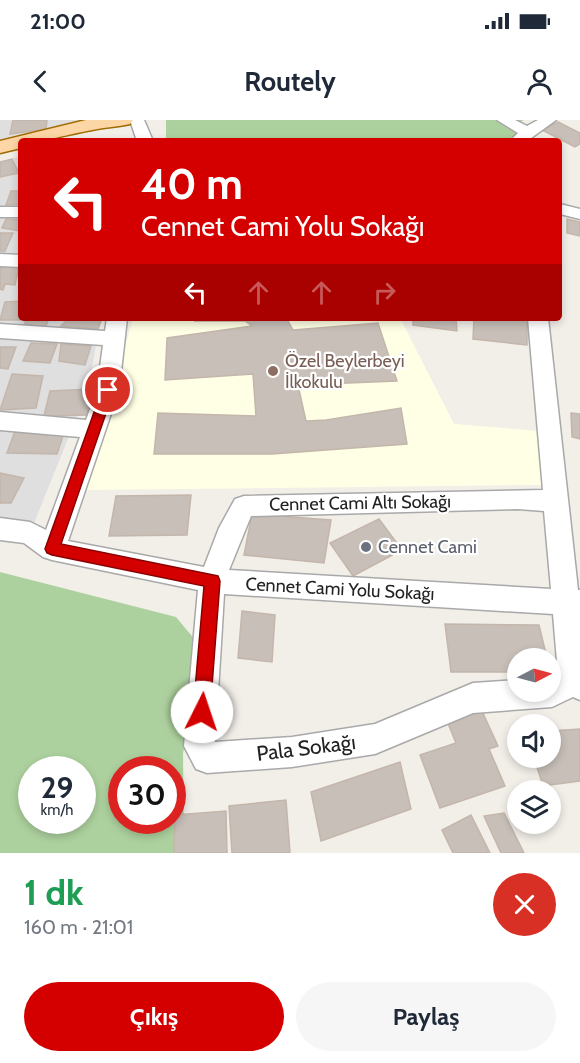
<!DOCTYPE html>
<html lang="tr">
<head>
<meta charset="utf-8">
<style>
	:root { --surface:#fff; --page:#f6f6f7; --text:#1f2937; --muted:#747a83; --accent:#d40000 }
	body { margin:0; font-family:Cabin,sans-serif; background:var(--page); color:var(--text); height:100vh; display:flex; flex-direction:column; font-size:22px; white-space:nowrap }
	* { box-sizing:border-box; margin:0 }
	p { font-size:20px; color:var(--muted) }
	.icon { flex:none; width:33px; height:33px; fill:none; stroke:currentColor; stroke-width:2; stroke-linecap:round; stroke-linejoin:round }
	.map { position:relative; height:733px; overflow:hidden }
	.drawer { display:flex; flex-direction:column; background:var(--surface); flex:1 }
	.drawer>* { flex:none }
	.banner { position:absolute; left:18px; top:18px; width:544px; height:183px; border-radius:6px; box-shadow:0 3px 9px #0003; background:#d40000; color:#fff; overflow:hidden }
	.needle { width:39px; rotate:84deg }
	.controls { position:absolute; left:507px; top:528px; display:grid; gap:12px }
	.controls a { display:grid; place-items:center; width:54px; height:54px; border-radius:50%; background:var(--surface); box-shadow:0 3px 9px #0003; font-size:30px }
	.speed { position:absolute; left:18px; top:636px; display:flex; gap:12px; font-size:30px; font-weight:700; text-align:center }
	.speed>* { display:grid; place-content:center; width:78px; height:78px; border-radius:50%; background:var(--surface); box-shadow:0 3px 9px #0003; line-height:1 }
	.speed small { font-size:15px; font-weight:400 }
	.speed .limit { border:9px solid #d22; background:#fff; color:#111 }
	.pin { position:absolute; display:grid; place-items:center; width:51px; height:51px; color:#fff; margin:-26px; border:3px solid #fff; border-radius:50%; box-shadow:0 2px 6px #0007 }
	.me { position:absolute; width:66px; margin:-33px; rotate:4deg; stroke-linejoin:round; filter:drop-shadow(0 0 4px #0008) }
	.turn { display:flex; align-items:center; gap:21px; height:126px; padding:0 24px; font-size:27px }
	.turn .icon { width:78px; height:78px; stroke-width:2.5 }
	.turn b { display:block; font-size:42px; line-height:51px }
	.lanes { display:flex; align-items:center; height:57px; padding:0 24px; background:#0003; justify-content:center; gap:30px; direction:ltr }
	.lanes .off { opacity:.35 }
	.round { display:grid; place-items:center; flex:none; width:63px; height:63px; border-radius:32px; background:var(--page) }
	.overview { display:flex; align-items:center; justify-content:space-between; height:102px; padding:0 24px }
	h1 { font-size:36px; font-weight:800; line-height:45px; color:#1e9e55 }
	.primary-button { display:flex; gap:12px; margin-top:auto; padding:12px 24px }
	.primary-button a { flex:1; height:69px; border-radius:36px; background:var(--accent); color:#fff; font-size:24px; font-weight:800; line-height:69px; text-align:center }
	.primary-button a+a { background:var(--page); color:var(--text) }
	.status { display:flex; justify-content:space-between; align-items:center; height:42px; padding:0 30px; background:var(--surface); direction:ltr }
	.status svg { height:16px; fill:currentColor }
	header { display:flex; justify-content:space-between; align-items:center; height:78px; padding:0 24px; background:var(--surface); font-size:27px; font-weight:800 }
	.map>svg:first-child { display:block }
</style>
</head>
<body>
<div class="status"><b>21:00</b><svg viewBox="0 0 49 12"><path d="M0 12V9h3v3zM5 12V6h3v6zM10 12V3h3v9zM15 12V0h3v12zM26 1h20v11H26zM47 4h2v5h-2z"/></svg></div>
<header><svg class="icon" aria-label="back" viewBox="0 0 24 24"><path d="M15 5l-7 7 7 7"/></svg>Routely<svg class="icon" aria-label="person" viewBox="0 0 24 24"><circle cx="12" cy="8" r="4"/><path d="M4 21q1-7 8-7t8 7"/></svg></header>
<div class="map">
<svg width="580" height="733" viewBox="0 0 580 733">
	<rect width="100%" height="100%" fill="#f2efe9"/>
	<!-- residential -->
	<g fill="#e0dfdf">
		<path d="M0,0h79l-79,22z"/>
		<path d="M21,36v162h80l-13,71 -58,144 -30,-6v-365z"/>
	</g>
	<!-- education -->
	<path fill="#ffffe5" d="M133,198h267l54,106 86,7 2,54 -456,5z"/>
	<!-- forest -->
	<g fill="#add19e" fill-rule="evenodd">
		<path d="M166,0h358l-16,8 20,12 -362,1z"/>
		<path d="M0,452l176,45 25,30 -18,107 1,99h-184zM32,650h50v50h-50zM122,650h50v50h-50z"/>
	</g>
	<!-- building -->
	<g fill="#c7bfb8" stroke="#c4b6ab" stroke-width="1.5">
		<path d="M13,0h34l-1,9 -36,5z"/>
		<path d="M558,2l22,11v11l-5,3 -33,-17z"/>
		<path d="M12,39l7,14 -19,4v-15z"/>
		<path d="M11,71h10v13l-15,1z"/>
		<path d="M6,99l15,1v11l-19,-3z"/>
		<path d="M567,99l13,3v14l-13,-3z"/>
		<path d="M0,113h13l-8,18h-5z"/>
		<path d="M3,143h17l-5,22 -10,-1 -2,6 -3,-1v-19z"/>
		<path d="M21,181l-1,19h-20l5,-18z"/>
		<path d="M27,198h22l-3,8 -22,-1z"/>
		<path d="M70,198h32l-4,11 -37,-3z"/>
		<path d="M196,198h94l-3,1 6,11 85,-7 19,58 -99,4 8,36 20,-1 75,-12 6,36 -135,10h-118l4,-41 98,3 -3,-42 -88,6 2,-42 85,-12 -7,-5h-50z"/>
		<path d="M413,198h43l1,13 -44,-6z"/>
		<path d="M474,198h53v27l-54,-6z"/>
		<path d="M31,223l26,1 -7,19 -27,-2z"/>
		<path d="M61,224l30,2 -6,19 -26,-4z"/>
		<path d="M0,227h16l-8,22 -8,-1z"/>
		<path d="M12,254l31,2 -7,32 -36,2z"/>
		<path d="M91,269l-4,26 -43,1 6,-25z"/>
		<path d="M571,293l9,1v25l-8,-2z"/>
		<path d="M15,311l49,2 -7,21 -50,-1z"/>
		<path d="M0,353l24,5 -13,25h-11z"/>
		<path d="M191,375l-4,40 -78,1 7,-40z"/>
		<path d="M252,394l79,6 -7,43 -80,-8z"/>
		<path d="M379,399l23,31 -49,26 -23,-33z"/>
		<path d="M242,491l33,4 -3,47 -34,-4z"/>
		<path d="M445,504l94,1 8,33h-29v14h-67z"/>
		<path d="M482,591l16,35 -9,3 16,37 -65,22 -20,-53 36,-12 -9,-22z"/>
		<path d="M580,609v52l-37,5 -9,-28h16v-27z"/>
		<path d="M400,642l11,47 -90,32 -10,-49z"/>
		<path d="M286,680l4,53h-58l-3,-47z"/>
		<path d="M226,691l1,42h-53l1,-38z"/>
		<path d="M504,693l20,40h-23l-17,-37z"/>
		<path d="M471,695l19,38h-37l-11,-23z"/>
	</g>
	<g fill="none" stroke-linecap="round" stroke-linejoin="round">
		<defs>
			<g id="minor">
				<path d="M130,0h14l9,21h-16z"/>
				<path d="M497,0h18l12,6 11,-6h18l-29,21h-17l8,-8z"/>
				<path d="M560,84l20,5v10l-20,-5z"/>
				<rect x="0" y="87" width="21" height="10"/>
				<path d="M0,134l21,1v12l-21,-1z"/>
				<path d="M107,198h20l-8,72 -51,151 136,26 15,-39 16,-29 9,-3 299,-6 -15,-172h20l30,272h2v110l-7,-3 -21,10 -79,6 -98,41 -83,13 -85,6 -11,-4 -12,-23 14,-156 -146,-30 -9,-3 -19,-14 -24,-3v-22l30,4 16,8 34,-93 -80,-7v-18l86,8 11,-30 6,-45 -103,-7v-14l105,7zM518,389l26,2 7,78 -322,-19 22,-54zM224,474l329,20 5,59 -8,4v15h-32v-12l-45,3 -98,41 -83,13 -77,5z"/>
			</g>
			<path id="major" d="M86,0h47l-3,4c-12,3 -25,3 -38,6 -27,5 -42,11 -71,11v7l-21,5v-12z"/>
		</defs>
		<!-- minor casing -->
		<use href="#minor" stroke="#a9a9a9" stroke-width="3"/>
		<!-- major casing -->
		<use href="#major" stroke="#a06b00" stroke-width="3"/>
		<!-- minor -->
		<use href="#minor" fill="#fff" fill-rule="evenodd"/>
		<!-- major -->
		<use href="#major" fill="#fcd6a4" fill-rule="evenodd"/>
	</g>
	<!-- route -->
	<path fill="#d40000" stroke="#8a0000" stroke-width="1.5" d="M108,266l6,4 -53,154 157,32 2,5 -10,131 -2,6 -6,2 -6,-2 -3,-6 11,-126 -152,-31 -5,-2 -2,-4 57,-159z"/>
	<!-- markers -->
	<circle fill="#8d6e63" stroke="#fff" stroke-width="2" cx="273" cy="251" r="6"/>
	<circle fill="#6b7280" stroke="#fff" stroke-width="2" cx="366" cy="427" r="6"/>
	<g text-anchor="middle" stroke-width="4.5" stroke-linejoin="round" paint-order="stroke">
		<!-- education labels -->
		<g font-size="18" fill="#785e54" stroke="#fff" text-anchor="start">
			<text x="285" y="247">Özel Beylerbeyi<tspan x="285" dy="21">İlkokulu</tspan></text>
		</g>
		<!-- street labels -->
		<g font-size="18" fill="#222" stroke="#fff">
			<text transform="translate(360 383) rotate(-1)" y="6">Cennet Cami Altı Sokağı</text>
			<text transform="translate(340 469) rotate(3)" y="6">Cennet Cami Yolu Sokağı</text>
		</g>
		<!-- worship labels -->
		<g font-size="18" fill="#5b616d" stroke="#fff" text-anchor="start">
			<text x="378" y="433">Cennet Cami</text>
		</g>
		<!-- near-street labels -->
		<g font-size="21" fill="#222" stroke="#fff">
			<text transform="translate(306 628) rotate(-7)" y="7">Pala Sokağı</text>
		</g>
	</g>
</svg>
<div class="controls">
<a><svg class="needle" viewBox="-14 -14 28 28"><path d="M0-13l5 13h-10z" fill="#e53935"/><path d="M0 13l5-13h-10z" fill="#747a83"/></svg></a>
<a><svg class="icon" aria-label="sound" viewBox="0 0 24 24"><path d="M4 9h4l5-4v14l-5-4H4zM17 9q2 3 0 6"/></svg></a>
<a><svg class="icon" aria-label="layers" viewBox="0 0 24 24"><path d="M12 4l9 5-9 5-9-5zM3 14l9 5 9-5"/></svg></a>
</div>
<div class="speed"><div>29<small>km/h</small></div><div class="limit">30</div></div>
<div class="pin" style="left:108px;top:270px;background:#d93025"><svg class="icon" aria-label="arrive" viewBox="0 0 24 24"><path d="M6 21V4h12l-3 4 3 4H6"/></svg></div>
<svg class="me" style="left:202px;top:592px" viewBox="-20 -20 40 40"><circle r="19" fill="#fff"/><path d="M0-13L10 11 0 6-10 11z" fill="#d40000"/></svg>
<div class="banner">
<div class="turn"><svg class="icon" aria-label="left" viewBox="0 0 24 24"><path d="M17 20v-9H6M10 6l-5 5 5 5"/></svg><div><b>40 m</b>Cennet Cami Yolu Sokağı</div></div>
<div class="lanes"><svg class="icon" aria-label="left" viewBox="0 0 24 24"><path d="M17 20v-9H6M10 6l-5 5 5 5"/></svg><svg class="icon off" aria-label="ahead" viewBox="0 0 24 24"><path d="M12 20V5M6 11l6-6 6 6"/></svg><svg class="icon off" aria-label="ahead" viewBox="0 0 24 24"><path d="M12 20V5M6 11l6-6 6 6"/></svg><svg class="icon off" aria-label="right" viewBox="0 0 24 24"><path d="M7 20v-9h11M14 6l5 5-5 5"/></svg></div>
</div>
</div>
<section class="drawer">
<div class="overview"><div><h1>1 dk</h1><p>160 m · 21:01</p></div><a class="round" style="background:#d93025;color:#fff"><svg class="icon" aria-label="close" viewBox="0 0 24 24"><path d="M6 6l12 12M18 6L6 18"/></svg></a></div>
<div class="primary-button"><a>Çıkış</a><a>Paylaş</a></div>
</section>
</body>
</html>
